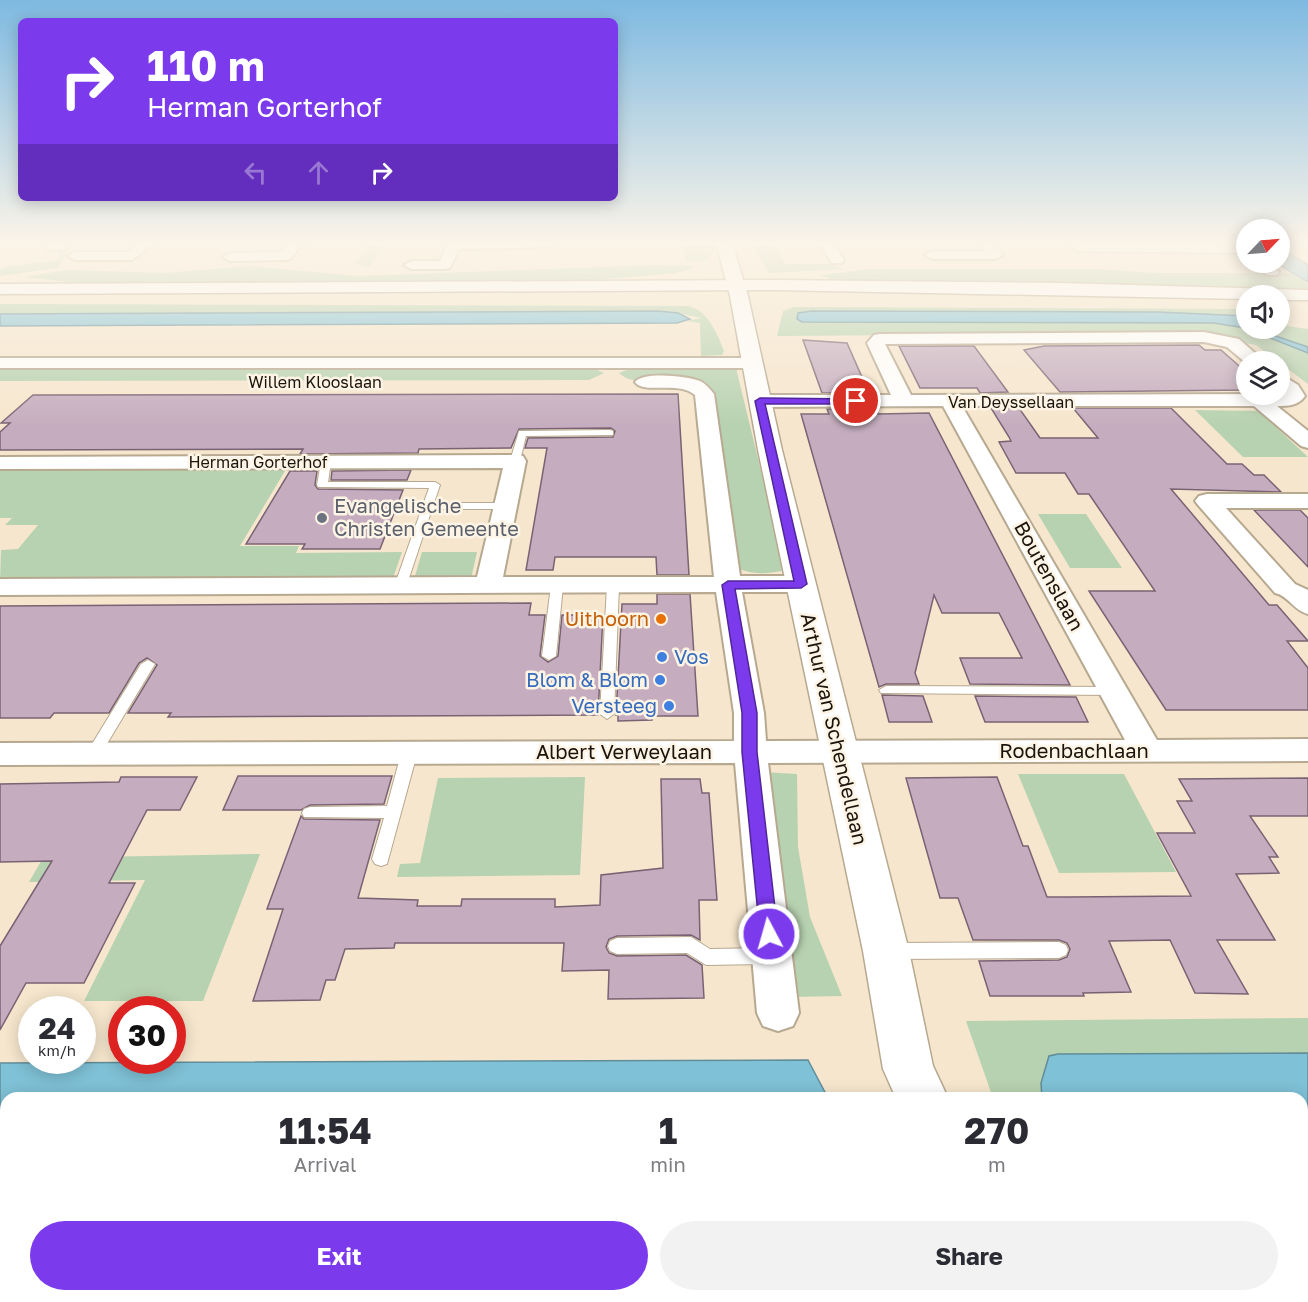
<!DOCTYPE html>
<html lang="en">
<head>
<meta charset="utf-8">
<style>
	:root { --surface:#fff; --page:#f2f2f3; --text:#2b2b33; --muted:#7c7c81; --accent:#7c3aed }
	body { margin:0; font-family:"Golos Text",sans-serif; background:var(--page); color:var(--text); height:100vh; display:flex; flex-direction:column; font-size:22px; white-space:nowrap }
	* { box-sizing:border-box; margin:0 }
	p { font-size:20px; color:var(--muted) }
	.icon { flex:none; width:33px; height:33px; fill:none; stroke:currentColor; stroke-width:2; stroke-linecap:round; stroke-linejoin:round }
	.map { position:relative; flex:1; overflow:hidden }
	.sheet { position:absolute; left:0px; top:1092px; width:1308px; height:210px; display:flex; flex-direction:column; background:var(--surface); border-radius:18px 18px 0 0; box-shadow:0 3px 15px #0003 }
	.sheet>* { flex:none }
	.top-card { position:absolute; left:18px; top:18px; width:600px; height:183px; border-radius:9px; box-shadow:0 3px 15px #0003; background:#7c3aed; color:#fff; overflow:hidden }
	.needle { width:39px; rotate:65deg }
	.buttons { position:absolute; left:1236px; top:219px; display:grid; gap:12px }
	.buttons a { display:grid; place-items:center; width:54px; height:54px; border-radius:50%; background:var(--surface); box-shadow:0 3px 15px #0003; font-size:30px }
	.speed { position:absolute; left:18px; top:996px; display:flex; gap:12px; font-size:30px; font-weight:700; text-align:center }
	.speed>* { display:grid; place-content:center; width:78px; height:78px; border-radius:50%; background:var(--surface); box-shadow:0 3px 15px #0003; line-height:1 }
	.speed small { font-size:15px; font-weight:400 }
	.speed .limit { border:9px solid #d22; background:#fff; color:#111 }
	.pin { position:absolute; display:grid; place-items:center; width:51px; height:51px; color:#fff; margin:-26px; border:3px solid #fff; border-radius:50%; box-shadow:0 2px 6px #0007 }
	.me { position:absolute; width:66px; margin:-33px; rotate:354deg; stroke-linejoin:round; filter:drop-shadow(0 0 4px #0008) }
	.turn { display:flex; align-items:center; gap:21px; height:126px; padding:0 30px; font-size:27px }
	.turn .icon { width:78px; height:78px; stroke-width:2.5 }
	.turn b { display:block; font-size:42px; line-height:51px }
	.lanes { display:flex; align-items:center; height:57px; padding:0 30px; background:#0003; justify-content:center; gap:30px; direction:ltr }
	.lanes .off { opacity:.35 }
	.eta { display:flex; justify-content:space-evenly; align-items:center; height:102px; text-align:center }
	.eta b { font-size:36px; font-weight:700; line-height:42px }
	.button { display:flex; gap:12px; margin-top:auto; padding:12px 30px }
	.button a { flex:1; height:69px; border-radius:36px; background:var(--accent); color:#fff; font-size:24px; font-weight:700; line-height:69px; text-align:center }
	.button a+a { background:var(--page); color:var(--text) }
	.map>svg:first-child { display:block }
</style>
</head>
<body>
<div class="map">
<svg width="1308" height="1302" viewBox="0 0 1308 1302">
	<rect width="100%" height="100%" fill="#f6e6cd"/>
	<!-- green -->
	<g fill="#b7d2b0">
		<path d="M370,243h15l-16,24 -14,-3z"/>
		<path d="M681,243h35l2,4 -12,14 -20,1z"/>
		<path d="M751,243h17l1,4 9,1 7,16h46l11,5 -73,4z"/>
		<path d="M59,249h10l-11,19 -58,8v-7l4,-2 54,-7z"/>
		<path d="M656,265l38,1 -3,3 -15,4 -128,11 -367,2 -103,-3 -54,-6 43,-7 97,3 85,-7 109,10z"/>
		<path d="M871,269h224l62,4h134l17,11v4h-144l-132,-6 -173,-1 -29,-2 -9,-4z"/>
		<path d="M0,304l690,2c2,2 5,2 8,4 13,8 21,28 26,41l-2,4 -21,1 -1,-33 -13,-2 15,-3 -32,-6 -670,2z"/>
		<path d="M794,307l452,2v7l-88,-4 -346,-1 -13,2 -1,6 5,3 411,1 19,1 71,25 4,4v31l-52,-39 -75,-12 -404,3 6,-25z"/>
		<path d="M1280,325l28,4v18l-53,-18 25,-1z"/>
		<path d="M248,366l342,1 14,6 -15,7 -589,1v-13z"/>
		<path d="M728,366l8,2 41,169 5,34c-18,3 -32,4 -49,-5l-21,-175c-23,-22 -74,1 -93,-18l15,-6z"/>
		<path d="M1195,410l69,1 7,6h-6l43,40h-65z"/>
		<path d="M288,466l-48,80h59l-3,7 106,-1 -10,29 -392,2 1,-33 17,-1 20,-24h-33l7,-7h-12v-51z"/>
		<path d="M1038,514h48l36,54h-52z"/>
		<path d="M422,552h55l-6,27 -54,2 -2,-5z"/>
		<path d="M761,772l36,2 1,73 12,70 32,79 -51,1z"/>
		<path d="M1018,774h106l52,98 -117,1z"/>
		<path d="M585,777l-5,98 -183,2 3,-13 20,-1 18,-85z"/>
		<path d="M260,854l-57,147h-119l61,-121 -116,2 14,-24z"/>
		<path d="M1308,1018v35l-250,1 -17,29 1,15h-49l-27,-77z"/>
		<path d="M1302,1193h6v106l-22,-3h16z"/>
		<path d="M0,1202h6v94h814l-3,6h-817z"/>
	</g>
	<!-- water -->
	<g fill="#7fc1d6" stroke="#618d99" stroke-width="1.5">
		<path d="M1280,248l28,17v17l-32,-19 4,-1z"/>
		<path d="M658,311l20,2 12,6 -13,4 -677,3v-12z"/>
		<path d="M812,311l346,1 88,4v7h-2l2,5 9,1 53,18v6l-63,-25 -31,-5 -412,-1 -5,-3 1,-6z"/>
		<path d="M1308,1053v140h-6v-95h-260l-1,-15 8,-27 9,-2z"/>
		<path d="M808,1060l20,38h-822v104h-6v-139z"/>
	</g>
	<!-- building -->
	<g fill="#c5adbf" stroke="#796373" stroke-width="1.5">
		<path d="M803,340l44,3 22,50h-47z"/>
		<path d="M1199,345l6,5h16l25,22v18l-186,2 -36,-42 20,-4z"/>
		<path d="M899,346h75l34,46 -28,1 -3,-5h-57z"/>
		<path d="M678,394l11,181h-32l-1,-18h-101l-2,13h-27l21,-122h-22l3,-10 85,-1 2,-6 -4,-3 -92,1 -8,19 -92,1 -1,4 -118,1 3,-5 -303,1v-18l10,-9h-9l32,-28z"/>
		<path d="M991,408h28l21,30h58l-25,-30h98l56,56h15l12,11h10l17,17 -110,-3 98,116h8l31,36h-21l21,27v42h-142l-77,-119h66l-66,-97h-11l-13,-21h-49l-17,-31 12,-1 -2,-4z"/>
		<path d="M827,409h49l2,5 51,-1 141,272 -100,-1 -10,-26h62l-23,-45h-57l-8,-18 -19,78 4,11h-33l-7,3 -78,-273h28z"/>
		<path d="M411,470l-4,10h-76l1,-9z"/>
		<path d="M290,471h27l-2,14 3,4 85,1 -23,59h-78l3,-5h-59z"/>
		<path d="M1254,510h46l8,8v49z"/>
		<path d="M657,594h33l8,122h-46v4l-34,1v-6h-2l6,-111h35z"/>
		<path d="M531,603l-2,12h16l-5,41 8,6 10,-6 4,-41h41l-5,100 -430,2 3,-4h-43l29,-48 -10,-7 -8,5 -30,50h-55l-4,5h-50v-112z"/>
		<path d="M882,695l41,1 9,26h-43z"/>
		<path d="M975,696l101,1 12,25h-103z"/>
		<path d="M238,776h154l-8,28 -74,1 -9,5h-78z"/>
		<path d="M121,777h76l-17,33h-33l-38,73h26l-51,100h-58l-26,47v-84l52,-85 -52,1v-78l119,-2z"/>
		<path d="M997,777l26,69h5l19,51h22l122,-1 -34,-63h38l-18,-32h15l-13,-22 129,-1v38h-58l28,41h-9l10,16 -43,1 39,66h-58l31,54 -53,-1 -25,-53 -61,1 22,51 -48,1 1,3h-94l-11,-35 80,-1 8,-3 3,-8 -3,-6 -8,-3h-86l-15,-42h-18l-34,-120z"/>
		<path d="M661,779h39l2,14h7l8,107h-18l1,40 -9,-5 -74,1 -8,3 -3,8 3,6 8,3 69,-1 16,10 2,33 -96,1 1,-29 -47,1 2,-28h-169l-1,5 -49,1 -10,31h-9l-6,20 -67,1 30,-92h-16l34,-93 3,3 76,1 -22,78 60,2 -1,6h44l1,-7h93v8l45,-2 1,-30 62,-7z"/>
	</g>
	<g fill="none" stroke-linecap="round" stroke-linejoin="round">
		<defs>
			<g id="service">
				<path d="M610,430l3,1v4l-87,1 -6,25 -5,3 -5,-3 9,-30z"/>
				<path d="M326,459l5,3 -3,20h107l5,3 -6,18h72l5,3 -5,3h-74l-26,78 -2,3h-8l-2,-3 35,-99 -111,-1 -1,-2 4,-23z"/>
				<path d="M557,582l6,4 -7,70 -7,4 -7,-4 9,-70z"/>
				<path d="M613,582l6,4 -5,128 -7,5 -7,-5 7,-128z"/>
				<path d="M148,660l7,4 -56,93h-10l-3,-4 3,-4 52,-85z"/>
				<path d="M886,686l227,1 7,4 -7,4 -232,-2 -2,-3z"/>
				<path d="M409,749l5,1 3,4 -30,110 -6,2 -6,-2 -3,-5 12,-41 -80,-1 -2,-4 2,-4 6,-2 77,-1 14,-52 3,-4z"/>
				<path d="M691,937l19,12 59,-1 7,2 2,6 -2,6 -7,2 -63,1 -19,-12 -70,1 -7,-3 -2,-5 2,-5 7,-3z"/>
				<path d="M1059,942l7,3 2,5 -2,5 -7,3 -166,1 -7,-3 -2,-5 2,-5 7,-3z"/>
			</g>
			<g id="minor">
				<path d="M46,243h15l5,4 -2,3h-16z"/>
				<path d="M140,243h15l-23,17h-57l-7,-4 7,-4h54z"/>
				<path d="M289,243h14l-13,16 -5,1 -55,1 -7,-4 7,-4 51,-1z"/>
				<path d="M448,243h109l-6,4 -92,2 -9,19 -5,1h-34l-7,-4 7,-4h29z"/>
				<path d="M819,243h14l11,17 -2,3h-10z"/>
				<path d="M980,243h14l9,12 -7,4h-64l-7,-4 7,-4h53z"/>
				<path d="M1077,243l159,2 7,4 -7,4 -157,-2 -7,-4z"/>
				<path d="M1250,262h17l12,10 -2,3h-10z"/>
				<path d="M1204,332l35,7 26,23 -19,1 -19,-16 -23,-5 -319,2 26,51 373,-1 -4,-5v-15l18,11 7,11c-7,10 -17,10 -28,10l31,25v17l-7,-2 -47,-40h-292l195,334 151,-1v22l-540,2 31,250 -6,13 -15,5 -15,-5 -6,-13 -22,-250 -735,2v-22l734,-2v-28l-18,-121 -716,3v-16l477,-2 26,-109 -503,1v-12l515,-2 8,1 3,5 -23,116h211l-19,-182c-17,-15 -51,0 -60,-13 8,-11 52,-6 65,-1 6,3 10,8 14,13l26,182h61l9,2 4,6 -4,6 -9,2h-59l22,121 2,28 359,-1 -182,-334 -183,1 -10,-6 10,-6h131l-24,-52 7,-8 6,-1z"/>
				<path d="M0,358h752l9,5 -9,5h-752z"/>
				<path d="M1207,494h101v14h-82l69,76 13,6v24c-15,-4 -19,-18 -33,-21l-76,-87 -4,-5 4,-5z"/>
			</g>
			<g id="tertiary">
				<path d="M716,243h16l16,53 34,154 127,501 24,115 15,32h-52l-13,-29 -20,-118 -105,-501 -28,-154z"/>
				<path d="M865,1296h62l-2,6h-62z"/>
				<path d="M989,1296h64l2,6h-64z"/>
			</g>
			<path id="secondary" d="M775,280l286,3 247,7v10h-28v-4h-34v3l-471,-9 -775,4v-10z"/>
		</defs>
		<!-- service casing -->
		<use href="#service" stroke="#b7a890" stroke-width="2"/>
		<!-- minor casing -->
		<use href="#minor" stroke="#b7a890" stroke-width="4"/>
		<!-- tertiary casing -->
		<use href="#tertiary" stroke="#b7a890" stroke-width="3"/>
		<!-- secondary casing -->
		<use href="#secondary" stroke="#b7a890" stroke-width="3"/>
		<!-- service -->
		<use href="#service" fill="#fff" fill-rule="evenodd"/>
		<!-- minor -->
		<use href="#minor" fill="#fff" fill-rule="evenodd"/>
		<!-- tertiary -->
		<use href="#tertiary" fill="#fff" fill-rule="evenodd"/>
		<!-- secondary -->
		<use href="#secondary" fill="#fff" fill-rule="evenodd"/>
	</g>
	<!-- sky -->
	<linearGradient id="sky" x2="0" y2="1"><stop stop-color="#7eb9e1"/><stop offset="0.57" stop-color="#fbf4e8"/><stop offset="1" stop-color="#fbf4e8" stop-opacity="0"/></linearGradient>
	<rect width="1308" height="426" fill="url(#sky)"/>
	<!-- route -->
	<path fill="#7c3aed" stroke="#51269a" stroke-width="1.5" d="M760,398l96,1 4,2 -4,3h-91l42,180 -6,4 -66,1 22,124v39l21,182 -3,5 -6,2 -7,-2 -2,-5 -18,-182v-39l-20,-128 6,-4h66l-39,-180z"/>
	<!-- markers -->
	<circle fill="#6b7280" stroke="#fef4e5" stroke-width="2" cx="322" cy="518" r="6"/>
	<circle fill="#e8710a" stroke="#fef4e5" stroke-width="2" cx="661" cy="619" r="6"/>
	<g fill="#3f7fe0" stroke="#fef4e5" stroke-width="2">
		<circle cx="662" cy="657" r="6"/>
		<circle cx="660" cy="680" r="6"/>
		<circle cx="669" cy="706" r="6"/>
	</g>
	<g text-anchor="middle" stroke-width="5" stroke-linejoin="round" paint-order="stroke">
		<!-- far-street labels -->
		<g font-size="16" fill="#1a140c" stroke="#fef4e5">
			<text x="315" y="388">Willem Klooslaan</text>
			<text x="1011" y="408">Van Deyssellaan</text>
			<text x="258" y="468">Herman Gorterhof</text>
		</g>
		<!-- worship labels -->
		<g font-size="20" fill="#5b616d" stroke="#fef4e5" text-anchor="start">
			<text x="334" y="513">Evangelische<tspan x="334" dy="23">Christen Gemeente</tspan></text>
		</g>
		<!-- street labels -->
		<g font-size="20" fill="#1a140c" stroke="#fef4e5">
			<text transform="translate(1049 576) rotate(61)" y="7">Boutenslaan</text>
			<text transform="translate(834 729) rotate(77)" y="7">Arthur van Schendellaan</text>
			<text x="1074" y="758">Rodenbachlaan</text>
			<text x="624" y="759">Albert Verweylaan</text>
		</g>
		<!-- food labels -->
		<g font-size="20" fill="#c56008" stroke="#fef4e5" text-anchor="end">
			<text x="649" y="626">Uithoorn</text>
		</g>
		<!-- shop labels -->
		<g font-size="20" fill="#366cbe" stroke="#fef4e5" text-anchor="end">
			<text x="674" y="664" text-anchor="start">Vos</text>
			<text x="648" y="687">Blom &amp; Blom</text>
			<text x="657" y="713">Versteeg</text>
		</g>
	</g>
</svg>
<div class="buttons">
<a><svg class="needle" viewBox="-14 -14 28 28"><path d="M0-13l5 13h-10z" fill="#e53935"/><path d="M0 13l5-13h-10z" fill="#7c7c81"/></svg></a>
<a><svg class="icon" aria-label="sound" viewBox="0 0 24 24"><path d="M4 9h4l5-4v14l-5-4H4zM17 9q2 3 0 6"/></svg></a>
<a><svg class="icon" aria-label="layers" viewBox="0 0 24 24"><path d="M12 4l9 5-9 5-9-5zM3 14l9 5 9-5"/></svg></a>
</div>
<div class="speed"><div>24<small>km/h</small></div><div class="limit">30</div></div>
<div class="pin" style="left:856px;top:401px;background:#d93025"><svg class="icon" aria-label="arrive" viewBox="0 0 24 24"><path d="M6 21V4h12l-3 4 3 4H6"/></svg></div>
<svg class="me" style="left:769px;top:934px" viewBox="-20 -20 40 40"><circle r="17" fill="#7c3aed" stroke="#fff" stroke-width="3"/><path d="M0-11L8 9 0 5-8 9z" fill="#fff"/></svg>
<div class="top-card">
<div class="turn"><svg class="icon" aria-label="right" viewBox="0 0 24 24"><path d="M7 20v-9h11M14 6l5 5-5 5"/></svg><div><b>110 m</b>Herman Gorterhof</div></div>
<div class="lanes"><svg class="icon off" aria-label="left" viewBox="0 0 24 24"><path d="M17 20v-9H6M10 6l-5 5 5 5"/></svg><svg class="icon off" aria-label="ahead" viewBox="0 0 24 24"><path d="M12 20V5M6 11l6-6 6 6"/></svg><svg class="icon" aria-label="right" viewBox="0 0 24 24"><path d="M7 20v-9h11M14 6l5 5-5 5"/></svg></div>
</div>
<section class="sheet">
<div class="eta">
<div><b>11:54</b><p>Arrival</p></div>
<div><b>1</b><p>min</p></div>
<div><b>270</b><p>m</p></div>
</div>
<div class="button"><a>Exit</a><a>Share</a></div>
</section>
</div>
</body>
</html>
